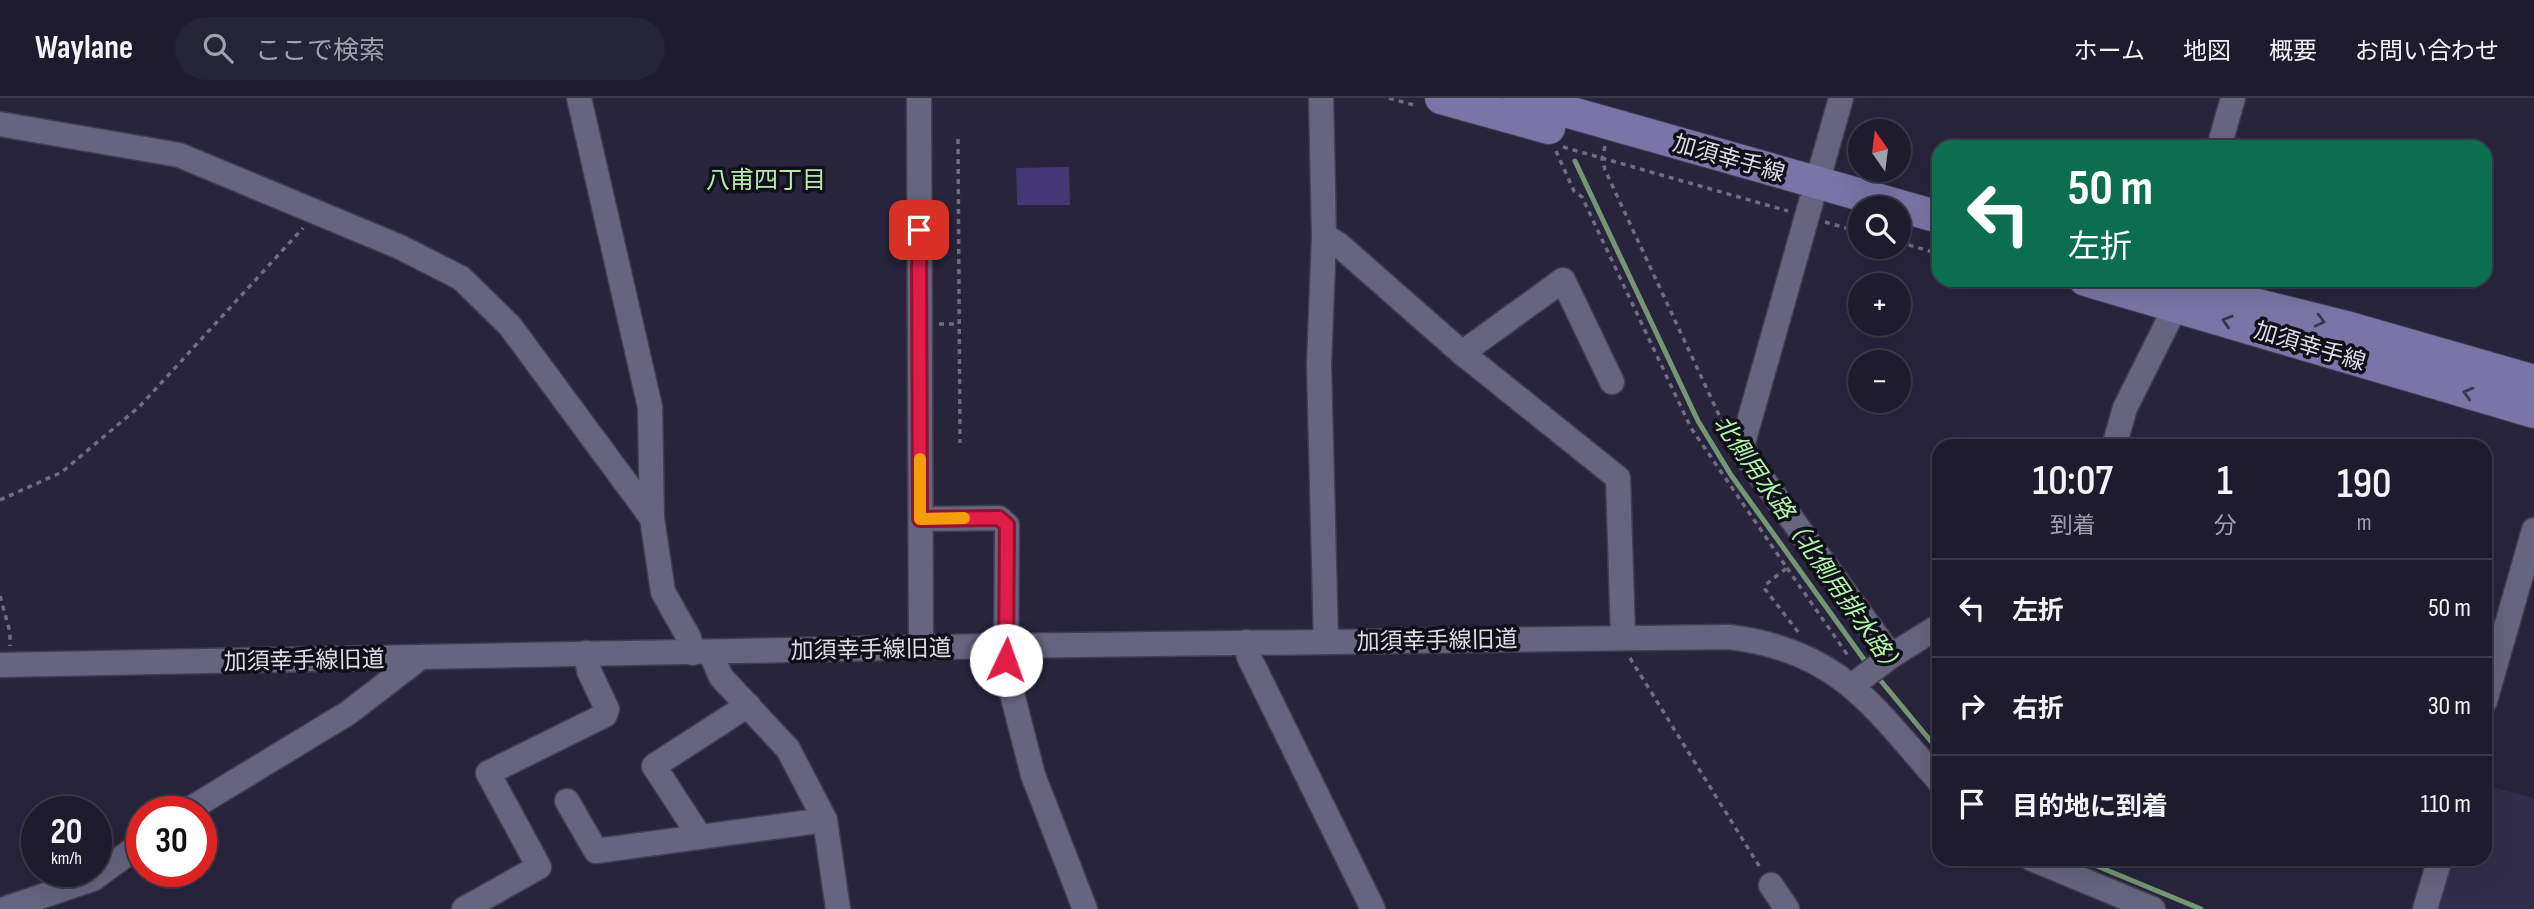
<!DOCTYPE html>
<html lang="ja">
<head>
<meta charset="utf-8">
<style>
	:root { --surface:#1d1b2d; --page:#252435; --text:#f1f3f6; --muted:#a0a1aa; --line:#3b3949 }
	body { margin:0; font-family:"Sofia Sans Condensed","Noto Sans JP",sans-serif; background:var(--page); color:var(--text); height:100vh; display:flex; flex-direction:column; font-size:26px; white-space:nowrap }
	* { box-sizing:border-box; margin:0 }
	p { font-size:23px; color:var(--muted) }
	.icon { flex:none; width:38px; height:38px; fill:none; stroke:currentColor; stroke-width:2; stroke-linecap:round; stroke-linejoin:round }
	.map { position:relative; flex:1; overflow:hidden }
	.details { position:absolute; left:1932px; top:341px; width:560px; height:427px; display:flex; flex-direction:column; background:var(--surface); border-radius:21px; box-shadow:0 7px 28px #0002,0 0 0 2px var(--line) }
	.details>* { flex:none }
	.guide { position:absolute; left:1932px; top:42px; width:560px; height:147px; border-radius:21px; box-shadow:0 7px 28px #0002,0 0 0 2px var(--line); background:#0b6e4f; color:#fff; overflow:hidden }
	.needle { width:46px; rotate:346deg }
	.controls { position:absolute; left:1848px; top:21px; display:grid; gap:14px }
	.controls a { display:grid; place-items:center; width:63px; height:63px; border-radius:50%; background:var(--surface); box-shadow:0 7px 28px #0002,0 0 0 2px var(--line); font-size:35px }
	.speed { position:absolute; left:21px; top:698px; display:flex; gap:14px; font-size:35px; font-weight:700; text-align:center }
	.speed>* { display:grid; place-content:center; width:91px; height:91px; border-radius:50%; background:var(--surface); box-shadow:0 7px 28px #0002,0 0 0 2px var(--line); line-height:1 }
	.speed small { font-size:18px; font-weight:400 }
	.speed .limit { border:10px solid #d22; background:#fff; color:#111 }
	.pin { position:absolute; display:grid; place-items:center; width:60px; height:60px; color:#fff; margin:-30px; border-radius:14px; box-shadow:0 4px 10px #0006 }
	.me { position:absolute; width:77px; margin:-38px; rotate:3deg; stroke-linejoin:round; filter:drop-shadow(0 0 5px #0008) }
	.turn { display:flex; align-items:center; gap:24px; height:147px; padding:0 21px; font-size:32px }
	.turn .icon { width:91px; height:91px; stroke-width:2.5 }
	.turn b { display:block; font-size:49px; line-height:60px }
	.eta { display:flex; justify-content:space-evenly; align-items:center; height:119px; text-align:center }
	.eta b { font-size:42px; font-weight:600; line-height:49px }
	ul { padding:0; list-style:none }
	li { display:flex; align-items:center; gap:21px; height:98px; padding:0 21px; border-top:2px solid var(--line) }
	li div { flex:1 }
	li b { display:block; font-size:26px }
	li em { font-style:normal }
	header { display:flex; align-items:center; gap:42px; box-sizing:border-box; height:98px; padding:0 35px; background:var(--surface); border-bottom:2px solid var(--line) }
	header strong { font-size:33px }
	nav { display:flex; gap:38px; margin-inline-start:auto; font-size:24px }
	.search { width:490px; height:63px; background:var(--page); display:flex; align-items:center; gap:18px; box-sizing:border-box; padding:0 24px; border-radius:38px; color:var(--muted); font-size:26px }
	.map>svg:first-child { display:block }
</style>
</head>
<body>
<header>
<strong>Waylane</strong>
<div class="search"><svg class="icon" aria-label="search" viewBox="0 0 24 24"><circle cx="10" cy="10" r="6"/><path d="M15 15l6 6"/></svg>ここで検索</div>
<nav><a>ホーム</a><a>地図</a><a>概要</a><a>お問い合わせ</a></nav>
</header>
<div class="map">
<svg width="2534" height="811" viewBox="0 0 2534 811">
	<rect width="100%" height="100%" fill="#27243c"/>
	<!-- built -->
	<path fill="#322d4a" d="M2485,687l49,13v111h-95l14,-50h32z"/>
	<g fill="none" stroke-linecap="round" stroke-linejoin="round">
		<!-- stream -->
		<g stroke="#739673" stroke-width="5">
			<path d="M1575,63l123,260 33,54 137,190"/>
			<path d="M1876,577l63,76"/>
			<path d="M2080,761l121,50"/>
		</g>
	</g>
	<!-- building -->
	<path fill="#433875" d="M1069,69l1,38h-53l-1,-37z"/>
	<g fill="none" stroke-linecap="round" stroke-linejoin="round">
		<defs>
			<g id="minor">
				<path d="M579,0l71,309 2,111 11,74 26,46 4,15"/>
				<path d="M919,0l2,549"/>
				<path d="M1321,0l3,138 -5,129 7,277"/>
				<path d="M0,26l179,31 221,92 61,31 49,48 142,192"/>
				<path d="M2219,49l14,-49"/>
				<path d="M1817,85l24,-85"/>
				<path d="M1811,104l-68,241 3,13 145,200"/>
				<path d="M1324,138l14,8 124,109 156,125 5,158"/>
				<path d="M1462,255l101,-73 49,102"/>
				<path d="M2114,348l11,-38 51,-102"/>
				<path d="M921,421l78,-1 8,7 -1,145 27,105 52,134"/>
				<path d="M1246,544l3,15 124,252"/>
				<path d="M710,554l11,25 67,72 37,71 13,89"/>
				<path d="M0,567l995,-19 734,-9c109,13 143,68 210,144"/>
				<path d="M1853,587l38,-29 48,-30"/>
				<path d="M2485,603l49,-171"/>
				<path d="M567,703l29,50 229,-31"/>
				<path d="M185,714l163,-99 73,-56"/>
				<path d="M700,739l-46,-71 94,-61"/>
				<path d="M2032,761l121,50"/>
				<path d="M1771,787l16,24"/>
				<path d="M4,811l89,-30 49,-36"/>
				<path d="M464,811l75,-42 -51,-94 117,-58 2,-6 -18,-38 -3,-18"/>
				<path d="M2425,811l15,-50"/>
			</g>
			<g id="major">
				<path d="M1441,0l108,30"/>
				<path d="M1519,0l420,119"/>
				<path d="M2085,182l449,132"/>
				<path d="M2177,187l169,42 188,54"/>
			</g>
		</defs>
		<!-- minor casing -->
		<use href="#minor" stroke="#423e52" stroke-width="27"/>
		<!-- major casing -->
		<use href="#major" stroke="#423e52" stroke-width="34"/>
		<!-- path -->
		<g stroke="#6e6c81" stroke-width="3.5" stroke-dasharray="5 5" stroke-linecap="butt">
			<path d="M1389,0l28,8"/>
			<path d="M958,41l2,304"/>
			<path d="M1605,48l-3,13 3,11 121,260"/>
			<path d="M1563,49l225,64"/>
			<path d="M1556,53l18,40 8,6 109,231 96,140 -22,17v4l33,43"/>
			<path d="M1825,124l35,10"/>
			<path d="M1899,144l40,12"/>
			<path d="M2033,182l29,8"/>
			<path d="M939,226h19"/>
			<path d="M0,402l62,-28 78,-66 163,-178"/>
			<path d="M1787,470l62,89"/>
			<path d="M0,498l10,36v14"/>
			<path d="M1630,560l131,211"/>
		</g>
		<!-- minor -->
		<use href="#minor" stroke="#67647f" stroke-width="24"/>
		<!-- major -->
		<use href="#major" stroke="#7b75a7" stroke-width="32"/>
	</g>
	<!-- one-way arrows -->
	<defs><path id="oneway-chevron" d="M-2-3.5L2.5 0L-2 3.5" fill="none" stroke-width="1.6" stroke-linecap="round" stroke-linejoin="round" transform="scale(1.75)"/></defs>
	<g stroke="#3b3852">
		<use href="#oneway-chevron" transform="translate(2227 223) rotate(-163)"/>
		<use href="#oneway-chevron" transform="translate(2320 223) rotate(14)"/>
		<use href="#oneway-chevron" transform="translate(2468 295) rotate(-164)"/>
	</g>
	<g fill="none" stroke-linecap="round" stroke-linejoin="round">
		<defs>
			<path id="route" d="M919,132l1,289 79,-1 8,7 -1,135"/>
		</defs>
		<!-- route casing -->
		<use href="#route" stroke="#92132f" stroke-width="18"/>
		<!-- route -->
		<use href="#route" stroke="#e11d48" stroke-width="12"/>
		<!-- slow -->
		<path stroke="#f59e0b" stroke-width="12" d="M920,361v60l44,-1"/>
	</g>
	<g text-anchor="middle" stroke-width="7" stroke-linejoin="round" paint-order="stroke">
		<!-- street labels -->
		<g font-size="23" fill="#dddbeb" stroke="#100f1a">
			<text transform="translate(1729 60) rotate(16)" y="8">加須幸手線</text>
			<text transform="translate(2310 248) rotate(17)" y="8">加須幸手線</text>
			<text transform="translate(1437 542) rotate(-1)" y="8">加須幸手線旧道</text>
			<text transform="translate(871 551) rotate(-1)" y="8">加須幸手線旧道</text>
			<text transform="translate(304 562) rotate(-1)" y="8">加須幸手線旧道</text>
		</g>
		<!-- neighbourhood labels -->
		<g font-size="24" fill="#b5eaac" stroke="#100f1a">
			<text x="766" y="90">八甫四丁目</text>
		</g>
		<!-- water labels -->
		<g font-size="24" font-style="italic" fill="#aff7a5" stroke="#100f1a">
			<text transform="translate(1809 448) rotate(55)" y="8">北側用水路（北側用排水路）</text>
		</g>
	</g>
</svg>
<div class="controls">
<a><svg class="needle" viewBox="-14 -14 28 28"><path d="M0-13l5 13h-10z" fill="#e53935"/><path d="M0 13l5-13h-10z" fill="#a0a1aa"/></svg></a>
<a><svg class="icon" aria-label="search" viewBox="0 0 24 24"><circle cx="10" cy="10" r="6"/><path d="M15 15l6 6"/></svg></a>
<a>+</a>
<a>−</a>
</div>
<div class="speed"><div>20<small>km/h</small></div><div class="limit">30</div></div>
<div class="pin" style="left:919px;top:132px;background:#d93025"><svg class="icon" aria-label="arrive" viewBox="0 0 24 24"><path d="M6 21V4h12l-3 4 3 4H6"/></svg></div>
<svg class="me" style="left:1006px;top:562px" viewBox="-20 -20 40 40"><circle r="19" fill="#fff"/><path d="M0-13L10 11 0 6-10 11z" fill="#e11d48"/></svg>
<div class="guide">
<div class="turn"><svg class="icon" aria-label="left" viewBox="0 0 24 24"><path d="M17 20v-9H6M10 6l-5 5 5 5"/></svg><div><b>50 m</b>左折</div></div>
</div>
<section class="details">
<div class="eta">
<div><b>10:07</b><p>到着</p></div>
<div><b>1</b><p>分</p></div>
<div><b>190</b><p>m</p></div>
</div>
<ul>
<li><svg class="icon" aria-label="left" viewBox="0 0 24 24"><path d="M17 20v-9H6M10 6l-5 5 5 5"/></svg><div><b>左折</b></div><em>50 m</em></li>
<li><svg class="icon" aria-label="right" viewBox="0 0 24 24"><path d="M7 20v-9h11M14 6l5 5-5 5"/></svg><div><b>右折</b></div><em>30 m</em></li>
<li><svg class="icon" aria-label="arrive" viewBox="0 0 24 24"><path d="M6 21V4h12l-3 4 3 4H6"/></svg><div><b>目的地に到着</b></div><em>110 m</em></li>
</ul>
</section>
</div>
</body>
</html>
